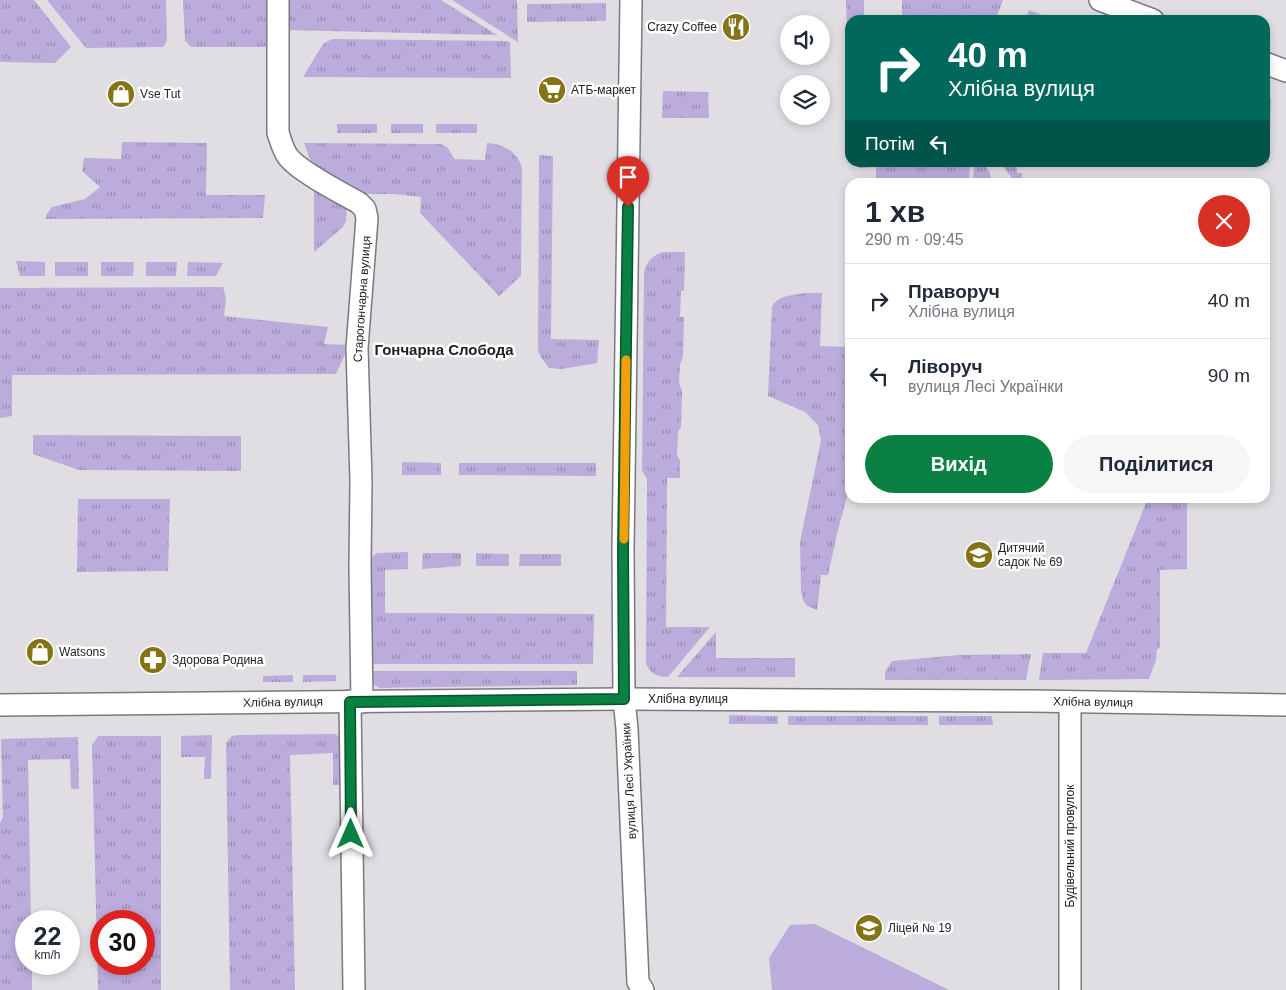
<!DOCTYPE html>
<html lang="uk">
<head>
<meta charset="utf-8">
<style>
	:root { --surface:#fff; --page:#f6f6f7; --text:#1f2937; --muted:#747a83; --line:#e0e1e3; --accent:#0b8043 }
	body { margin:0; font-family:Helvetica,sans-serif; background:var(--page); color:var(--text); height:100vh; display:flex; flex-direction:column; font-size:19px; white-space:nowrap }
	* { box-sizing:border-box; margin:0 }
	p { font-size:16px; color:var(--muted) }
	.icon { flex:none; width:28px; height:28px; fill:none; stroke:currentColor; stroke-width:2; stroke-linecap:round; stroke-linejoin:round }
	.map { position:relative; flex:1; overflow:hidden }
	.drawer { position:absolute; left:845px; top:178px; width:425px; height:325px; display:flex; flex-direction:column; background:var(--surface); border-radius:15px; box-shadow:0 2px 8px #0003 }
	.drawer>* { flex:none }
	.hud { position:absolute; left:845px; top:15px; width:425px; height:152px; border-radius:15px; box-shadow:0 2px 8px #0003; background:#00695c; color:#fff; overflow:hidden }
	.fabs { position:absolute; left:780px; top:15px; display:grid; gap:10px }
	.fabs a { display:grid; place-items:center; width:50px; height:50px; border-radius:50%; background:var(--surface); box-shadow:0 2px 8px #0003; font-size:25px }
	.speed { position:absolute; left:15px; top:910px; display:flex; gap:10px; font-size:25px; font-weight:700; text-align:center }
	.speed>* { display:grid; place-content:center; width:65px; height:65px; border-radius:50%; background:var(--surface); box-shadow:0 2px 8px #0003; line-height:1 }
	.speed small { font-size:12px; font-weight:400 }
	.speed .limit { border:8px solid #d22; background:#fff; color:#111 }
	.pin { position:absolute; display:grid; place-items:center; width:42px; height:42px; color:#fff; margin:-51px -21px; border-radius:50% 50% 50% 0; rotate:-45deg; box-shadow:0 0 5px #0007 }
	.pin .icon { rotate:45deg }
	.me { position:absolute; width:55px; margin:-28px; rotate:0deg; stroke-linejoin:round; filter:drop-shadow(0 0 4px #0008) }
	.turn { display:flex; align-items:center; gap:18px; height:105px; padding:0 20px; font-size:22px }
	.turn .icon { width:65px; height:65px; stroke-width:2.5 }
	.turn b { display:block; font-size:35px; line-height:42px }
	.then { display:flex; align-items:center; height:48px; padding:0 20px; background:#0003; gap:10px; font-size:19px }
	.round { display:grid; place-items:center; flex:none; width:52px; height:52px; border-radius:26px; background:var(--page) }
	.overview { display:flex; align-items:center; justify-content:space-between; height:85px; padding:0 20px }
	h1 { font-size:30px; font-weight:700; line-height:38px }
	.button { display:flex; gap:10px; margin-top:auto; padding:10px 20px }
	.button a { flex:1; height:58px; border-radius:30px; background:var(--accent); color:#fff; font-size:20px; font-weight:700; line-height:58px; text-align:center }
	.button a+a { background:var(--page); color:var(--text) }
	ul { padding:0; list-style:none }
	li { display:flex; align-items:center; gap:15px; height:75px; padding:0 20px; border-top:1px solid var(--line) }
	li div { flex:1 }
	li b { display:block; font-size:19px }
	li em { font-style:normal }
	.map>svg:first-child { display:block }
</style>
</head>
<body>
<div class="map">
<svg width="1286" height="990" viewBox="0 0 1286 990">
	<defs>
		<pattern id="grass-tufts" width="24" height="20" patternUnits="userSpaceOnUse" patternTransform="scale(1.25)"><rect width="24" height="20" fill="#bbacdc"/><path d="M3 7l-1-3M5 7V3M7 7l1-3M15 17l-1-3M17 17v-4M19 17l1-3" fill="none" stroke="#988cb2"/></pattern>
	</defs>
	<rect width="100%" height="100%" fill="#e0dee3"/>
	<!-- grass -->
	<g fill="url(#grass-tufts)" fill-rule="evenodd">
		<path d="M0,0h34l37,47 -16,16 -55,-1z"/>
		<path d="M47,0h119l1,41 -4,6 -77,1z"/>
		<path d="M183,0h89l-1,47h-80l-6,-6z"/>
		<path d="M286,0h155l56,35 -211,-5z"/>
		<path d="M452,0h65l1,42z"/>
		<path d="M846,0h18v20h-14v13l-3,-5z"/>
		<path d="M902,0h101l-6,16 7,4h-102z"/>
		<path d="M606,3v18l-79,1v-18z"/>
		<path d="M1029,10l27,10h-31z"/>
		<path d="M332,39l176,2 2,2 1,35 -208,-1 20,-33z"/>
		<path d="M663,91l45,1 1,26h-47z"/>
		<path d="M1265,96l6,2 -2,65h-43l39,-1z"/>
		<rect x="337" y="124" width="40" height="9"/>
		<rect x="391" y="124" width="32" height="9"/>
		<rect x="436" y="124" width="41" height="9"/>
		<path d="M122,142l85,1 -1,52h59l-2,23 -217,1v-4l6,-8 33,-8 15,-12 -18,-16 2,-13 37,1z"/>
		<path d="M304,143l137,1 7,4 6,11 31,1 2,-17c16,1 30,8 35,25l-1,108 -22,20 -79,-83 1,-16 -27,-3h-36l-39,-25 -9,-10z"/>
		<path d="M539,155l14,1 -2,183 48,1 -2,23 -35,6 -13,-1 -9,-12 -2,-7z"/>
		<path d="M861,162l109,2 -1,18h-93v-15l-17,1z"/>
		<path d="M1002,163h15v10h5v9h-7l-13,-17z"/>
		<path d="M974,164c13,0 17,6 17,18h-18z"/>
		<path d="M314,180l33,21 -1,20 -3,6 -29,25z"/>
		<path d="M663,252h22l-1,39h-3l-1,26h4l-1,40 -3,8 -1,18 3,8 -1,36 -3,5 -1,23 3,6v17h-13l-1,149h44l-42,50c-11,0 -18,-3 -22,-14l1,-184 -5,-8 2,-199c2,-10 9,-17 19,-20z"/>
		<path d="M16,261l29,1v14h-25z"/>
		<rect x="55" y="262" width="33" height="14"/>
		<path d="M101,262h33l-1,14h-32z"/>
		<path d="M146,262h31l-1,14h-30z"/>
		<path d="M188,262l35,1 -7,13h-29z"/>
		<path d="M223,287l3,11 -2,18 104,11 -4,17 25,1 -13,29 -324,1v41l-12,2v-130z"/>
		<path d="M805,293h17l-2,53 30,1v138l-13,49 -9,41h-7l-4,35 -10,-4 -4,-6 -2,-10 -1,-48 21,-102 -3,-15 -13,-13 -37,-16 4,-89c6,-12 21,-12 33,-14z"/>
		<path d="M33,435l208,1v35l-162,-1 -46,-16z"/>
		<path d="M402,462l39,1v12h-39z"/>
		<path d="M459,463h137v13l-137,-1z"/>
		<path d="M1148,498h39v71l-27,1v78l-3,1 -1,11 -7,19 -110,1 4,-27h43z"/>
		<path d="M78,499h92l-2,72 -91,1z"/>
		<path d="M408,552v17l-23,1v43l209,1 -1,50h-225l1,-105 8,-6z"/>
		<path d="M423,553h38v13l-39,3z"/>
		<path d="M476,553l33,1v12h-33z"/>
		<path d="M520,554h41v12h-42z"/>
		<path d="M716,632v26h79v19h-118z"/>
		<path d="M1031,654l-5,26h-141v-8l7,-11 67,-6z"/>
		<path d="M369,671h208v14l-197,3 -9,-5z"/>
		<path d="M293,675v7h-30v-6z"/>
		<path d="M303,675h33v6l-33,1z"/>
		<path d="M729,715l49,1v8h-49z"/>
		<rect x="788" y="716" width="140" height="9"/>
		<path d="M939,716h53l1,9h-54z"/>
		<path d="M335,734l7,5 3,46h-12v-32l-43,2 5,235h-65l-4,-247 6,-7 6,-1z"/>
		<path d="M212,735l-1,44h-7l1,-22h-24v-21z"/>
		<path d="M98,736h63v254h-63l-6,-245zM101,921h43v43h-43z"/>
		<path d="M78,737l1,52h-8l-1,-30 -42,1 3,161h-5v43h6v26h-32v-167l3,-6 -2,-78z"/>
	</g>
	<!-- pitch -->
	<path fill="#bbacdc" d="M815,924l134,66h-177l-3,-32 21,-33z"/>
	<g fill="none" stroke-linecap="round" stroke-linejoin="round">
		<defs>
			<g id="minor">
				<path d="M278,0v133c3,8 5,18 11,25 13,15 51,34 70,45l6,6 2,9 -10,130 4,133 -1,85 2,136"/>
				<path d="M631,0l-8,550 1,149 3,30 11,253 5,8"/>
				<path d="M1100,0l53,20"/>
				<path d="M1265,63l21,8"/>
				<path d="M350,701l4,289"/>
				<path d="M1070,702v288"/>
				<path d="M0,705l624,-6 406,2 256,4"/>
			</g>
		</defs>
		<!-- minor casing -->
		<use href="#minor" stroke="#7a797e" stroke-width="24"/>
		<!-- minor -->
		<use href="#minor" stroke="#fff" stroke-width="21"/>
	</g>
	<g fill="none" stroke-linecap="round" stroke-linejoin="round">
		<defs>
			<path id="route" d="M351,834l-1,-132 274,-3 -1,-149 5,-343"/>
		</defs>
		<!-- route casing -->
		<use href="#route" stroke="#07532c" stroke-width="12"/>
		<!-- route -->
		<use href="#route" stroke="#0b8043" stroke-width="9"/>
		<!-- slow -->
		<path stroke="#f59e0b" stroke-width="9" d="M624,539l2,-179"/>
	</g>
	<!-- icons -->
	<defs>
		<symbol id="restaurant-disc" viewBox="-11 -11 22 22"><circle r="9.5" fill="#847417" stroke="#fff"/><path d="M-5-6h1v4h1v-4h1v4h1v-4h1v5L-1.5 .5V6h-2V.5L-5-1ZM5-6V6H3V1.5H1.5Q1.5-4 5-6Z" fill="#fff"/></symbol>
		<symbol id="supermarket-disc" viewBox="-11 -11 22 22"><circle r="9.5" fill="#847417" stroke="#fff"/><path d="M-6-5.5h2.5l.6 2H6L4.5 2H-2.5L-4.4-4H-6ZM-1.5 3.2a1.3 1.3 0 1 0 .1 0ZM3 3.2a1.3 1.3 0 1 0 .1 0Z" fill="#fff"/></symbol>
		<symbol id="shop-disc" viewBox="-11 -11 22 22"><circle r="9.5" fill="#847417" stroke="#fff"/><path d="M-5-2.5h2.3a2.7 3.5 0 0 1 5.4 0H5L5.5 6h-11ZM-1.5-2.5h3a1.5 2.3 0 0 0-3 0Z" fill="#fff"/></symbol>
		<symbol id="school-disc" viewBox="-11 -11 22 22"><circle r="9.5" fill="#847417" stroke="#fff"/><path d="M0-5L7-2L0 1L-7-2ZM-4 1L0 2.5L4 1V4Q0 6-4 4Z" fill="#fff"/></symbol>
		<symbol id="pharmacy-disc" viewBox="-11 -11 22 22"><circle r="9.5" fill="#847417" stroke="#fff"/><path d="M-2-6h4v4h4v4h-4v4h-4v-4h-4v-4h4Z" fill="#fff"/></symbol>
	</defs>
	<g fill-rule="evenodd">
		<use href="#restaurant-disc" x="720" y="11" width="32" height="32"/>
		<use href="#supermarket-disc" x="536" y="74" width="32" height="32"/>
		<use href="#shop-disc" x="105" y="78" width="32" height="32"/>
		<use href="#school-disc" x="963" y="539" width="32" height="32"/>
		<use href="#shop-disc" x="24" y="636" width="32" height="32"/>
		<use href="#pharmacy-disc" x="137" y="644" width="32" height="32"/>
		<use href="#school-disc" x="853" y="912" width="32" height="32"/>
	</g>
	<g text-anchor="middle" stroke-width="5" stroke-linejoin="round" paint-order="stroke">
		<!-- poi labels -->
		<g font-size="12" fill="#222224" stroke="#fff" text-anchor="start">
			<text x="717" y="31" text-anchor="end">Crazy Coffee</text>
			<text x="571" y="94">АТБ-маркет</text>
			<text x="140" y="98">Vse Tut</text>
			<text x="998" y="552">Дитячий<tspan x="998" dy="14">садок № 69</tspan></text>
			<text x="59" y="656">Watsons</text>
			<text x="172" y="664">Здорова Родина</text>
			<text x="888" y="932">Ліцей № 19</text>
		</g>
		<!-- street labels -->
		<g font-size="12" fill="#222224" stroke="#fff">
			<text transform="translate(362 299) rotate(-86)" y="4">Старогончарна вулиця</text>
			<text x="688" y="703">Хлібна вулиця</text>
			<text transform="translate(283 702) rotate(-1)" y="4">Хлібна вулиця</text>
			<text transform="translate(1093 702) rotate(1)" y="4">Хлібна вулиця</text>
			<text transform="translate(629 781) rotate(-93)" y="4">вулиця Лесі Українки</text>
			<text transform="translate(1070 846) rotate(-90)" y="4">Будівельний провулок</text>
		</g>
		<!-- quarter labels -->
		<g font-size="15" font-weight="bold" fill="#222224" stroke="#fff">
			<text x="444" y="355">Гончарна Слобода</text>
		</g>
	</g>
</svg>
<div class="fabs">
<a><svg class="icon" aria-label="sound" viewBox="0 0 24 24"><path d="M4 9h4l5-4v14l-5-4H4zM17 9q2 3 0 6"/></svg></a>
<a><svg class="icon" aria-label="layers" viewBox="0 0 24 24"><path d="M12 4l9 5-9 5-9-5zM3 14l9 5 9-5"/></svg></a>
</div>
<div class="speed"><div>22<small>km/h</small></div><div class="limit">30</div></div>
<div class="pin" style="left:628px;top:207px;background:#d93025"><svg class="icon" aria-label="arrive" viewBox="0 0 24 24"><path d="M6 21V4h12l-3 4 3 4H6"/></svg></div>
<svg class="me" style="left:351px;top:834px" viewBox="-20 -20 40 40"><path d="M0-17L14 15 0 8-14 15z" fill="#0b8043" stroke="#fff" stroke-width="4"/></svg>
<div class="hud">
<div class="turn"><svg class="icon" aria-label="right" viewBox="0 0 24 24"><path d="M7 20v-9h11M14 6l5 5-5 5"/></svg><div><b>40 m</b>Хлібна вулиця</div></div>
<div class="then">Потім<svg class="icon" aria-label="left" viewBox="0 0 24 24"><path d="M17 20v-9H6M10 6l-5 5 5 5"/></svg></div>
</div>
<section class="drawer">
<div class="overview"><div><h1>1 хв</h1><p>290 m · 09:45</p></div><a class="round" style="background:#d93025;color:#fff"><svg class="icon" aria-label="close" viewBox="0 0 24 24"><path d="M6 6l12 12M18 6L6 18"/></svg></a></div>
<ul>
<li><svg class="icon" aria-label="right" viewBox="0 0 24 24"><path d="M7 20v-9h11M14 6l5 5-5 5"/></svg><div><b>Праворуч</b><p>Хлібна вулиця</p></div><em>40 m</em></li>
<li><svg class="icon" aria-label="left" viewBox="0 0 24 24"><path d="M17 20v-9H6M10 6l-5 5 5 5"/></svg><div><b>Ліворуч</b><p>вулиця Лесі Українки</p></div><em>90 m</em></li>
</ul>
<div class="button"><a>Вихід</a><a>Поділитися</a></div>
</section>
</div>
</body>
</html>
